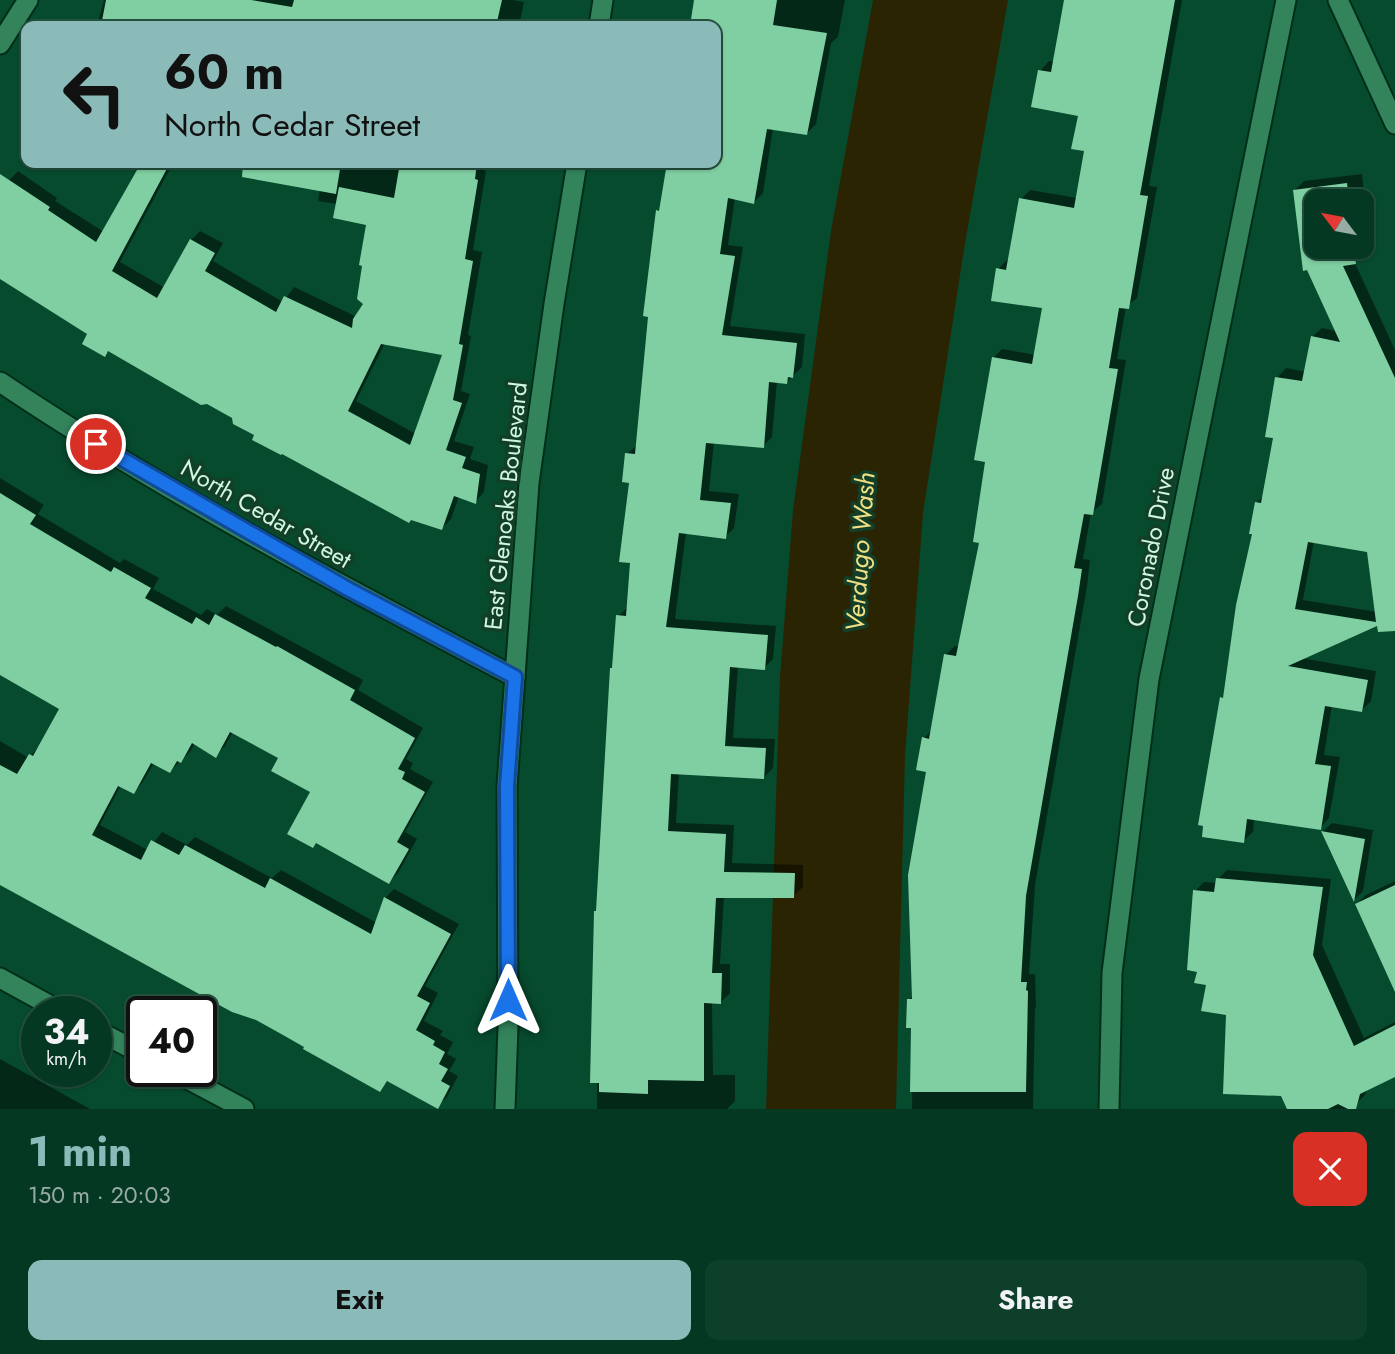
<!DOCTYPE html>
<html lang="en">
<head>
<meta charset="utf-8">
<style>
	:root { --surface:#053822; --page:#0e3f2a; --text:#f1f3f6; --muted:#97aca5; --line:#265240; --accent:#8bbbb9 }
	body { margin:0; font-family:Jost,sans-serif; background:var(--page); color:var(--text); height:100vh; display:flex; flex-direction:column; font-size:26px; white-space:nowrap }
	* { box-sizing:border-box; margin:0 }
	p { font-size:23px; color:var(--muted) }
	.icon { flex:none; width:38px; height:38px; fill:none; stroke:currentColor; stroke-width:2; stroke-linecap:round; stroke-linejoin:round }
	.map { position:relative; height:1109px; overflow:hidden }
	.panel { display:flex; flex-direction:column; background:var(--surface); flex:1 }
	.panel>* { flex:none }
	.guide { position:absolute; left:21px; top:21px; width:700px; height:147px; border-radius:14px; box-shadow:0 2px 5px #0004,0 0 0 2px var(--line); background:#8bbbb9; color:#111; overflow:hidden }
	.needle { width:46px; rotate:302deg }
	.fabs { position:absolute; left:1304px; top:189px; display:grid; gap:14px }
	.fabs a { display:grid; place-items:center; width:70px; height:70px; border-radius:14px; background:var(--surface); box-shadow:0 2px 5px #0004,0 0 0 2px var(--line); font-size:35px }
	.speed { position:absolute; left:21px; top:996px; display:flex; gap:14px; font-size:35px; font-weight:700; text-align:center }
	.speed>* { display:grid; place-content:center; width:91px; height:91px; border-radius:50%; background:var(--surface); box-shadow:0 2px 5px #0004,0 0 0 2px var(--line); line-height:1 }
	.speed small { font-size:18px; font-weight:400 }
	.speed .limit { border:4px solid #111; border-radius:10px; background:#fff; color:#111 }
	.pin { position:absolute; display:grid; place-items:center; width:60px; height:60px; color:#fff; margin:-30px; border:4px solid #fff; border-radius:50%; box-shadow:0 2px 7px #0007 }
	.me { position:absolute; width:77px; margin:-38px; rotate:0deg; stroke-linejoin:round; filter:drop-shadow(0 0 5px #0008) }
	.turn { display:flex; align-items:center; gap:24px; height:147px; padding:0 28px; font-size:32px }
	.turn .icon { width:91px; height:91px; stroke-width:2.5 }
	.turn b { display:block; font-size:49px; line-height:60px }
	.round { display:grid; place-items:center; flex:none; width:74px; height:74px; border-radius:14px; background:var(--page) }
	.overview { display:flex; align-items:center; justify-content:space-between; height:119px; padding:0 28px }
	h1 { font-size:42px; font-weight:700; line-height:52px; color:var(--accent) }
	.cta { display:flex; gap:14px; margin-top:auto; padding:14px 28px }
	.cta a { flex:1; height:80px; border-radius:14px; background:var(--accent); color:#111; font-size:28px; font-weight:700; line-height:80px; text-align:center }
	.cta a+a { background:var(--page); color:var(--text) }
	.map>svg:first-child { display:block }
</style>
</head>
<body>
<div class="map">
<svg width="1395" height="1109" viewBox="0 0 1395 1109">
	<rect width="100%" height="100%" fill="#074b2e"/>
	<!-- water -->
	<path fill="#2b2403" d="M873,0h135l-43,243 -42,270 -18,243 -9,353h-130l14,-432 13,-166 38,-280z"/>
	<!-- shadow -->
	<g fill="#0007" fill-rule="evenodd">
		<path d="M104,0h409l11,2 -5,24h-111l-29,-5 -41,-1 -1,6h-240z"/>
		<path d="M695,0h150l-7,37 -7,6 -15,81 -9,9 -34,-5 -10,65 -9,9 -19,-4 -7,47 15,2 -13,79 75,8 -3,33 -16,16 -9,-2 -5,56 -9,9 -49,-4 -5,49 30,3 -5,34 -9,9 -39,-5 -11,87 101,7 -3,33 -9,9 -26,-2 -5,72 42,1 -2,29 -9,9 -85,-4 -3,50 58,2 -2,38 71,2v22l-10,9h-69l-4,68h10v29l-9,9h-9l1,73h22v26l-8,8h-130l1,-200 20,-293 10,-9 4,-45 -1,-81 -4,-27 10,-9 21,-234 3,-3 8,-45h47v-137h-25z"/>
		<path d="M1066,0h116l-33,186 8,1 -20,111 -11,9 -9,52 9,1 -24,144 -11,9 -8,46 7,1 -3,26 -52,299 -6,89h6l1,33 -1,2 -2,100h-121l1,-83 -4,-26 5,-5 14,-224 -4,-33 9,-9 12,-74 10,-9h5l21,-105 12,-183 9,-9 34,6 8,-48 -46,-38 9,-9h3l11,-61 9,-9 47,8 9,-48 -6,-35 -40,-44 9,-10 5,1z"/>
		<path d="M143,163h24l5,2 -52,97 45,26 26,-48 9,-9 23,12 -10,18 70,41 11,-15 63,30 9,-14 2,-80 -31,-19 -19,-3 2,-12 -31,-5 3,-21h192l-1,7 3,1 -13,79 9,2 -14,83 3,1 -10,55 9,3 -16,47 20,6 -4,12 18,6 -4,27 -9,10 -16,-6 -8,23 -9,9 -185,-93 -50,-33 -98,-52 -5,5 -14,-21 -90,-63v-81l18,-19 39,27 -2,3 49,31zM385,343l59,11 -28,80 -60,-33z"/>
		<path d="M1362,174l3,27 -1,9 -2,2v-11h-46v46h46v-17l2,23 -9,10 40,87v266l-27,-66 -54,-9 -11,59 87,14 -7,7 -82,37 75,13 -5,30 -9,9 -30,-5 -8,50 16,2 -11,61 -9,10 -66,-10 -1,14 -10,9 -21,-143 3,-3 29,-162 2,-30 9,-8 10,-58 2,-59 9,-10 20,4 6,-35 10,-9 14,3 -41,-141 9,-9z"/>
		<path d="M0,478l44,27 -6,9 82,49 4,-4 35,19 -6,11 48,26 6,-6 10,6 9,-9 137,74 -5,10 65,38 -17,31 7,4 -3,6 23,13 -28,50 12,7 -19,34 -9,9 -77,-91 -31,-34 -48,-25 -8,14 -9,9 -21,-12 -5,9 -20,19 -16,-8 -12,20 -9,9 -12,-7 -21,40 48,25 14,-18 25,13 8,-8 77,41 9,-8 96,53 8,-25 9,-9 65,35 -34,62 13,7 -14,28 19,10 -3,4 13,7 -6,12 9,5 -7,12 9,5 -11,21 -10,9 -48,-26 -9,9 -124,-71 -256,-135v-142l29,17 10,-12 22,-38 -61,-35z"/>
		<path d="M1332,823l41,7 -10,61 -8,8 -32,-68z"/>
		<path d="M1227,870l104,9 -9,66 42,93 31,-16v54l-28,13 -2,6 -10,10 -8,4h-58l-11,-24 -79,-114 -4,-80 9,-9 13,1 1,-4z"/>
		<path d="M1395,881v107l-38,-84 9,-9z"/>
		<path d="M0,1059l90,50h-90z"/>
	</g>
	<!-- building -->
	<g fill="#80cfa2" fill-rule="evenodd">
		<path d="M106,0h145l41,7 2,-7h208l-6,26h-130l-35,-5 -1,5h-229z"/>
		<path d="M694,0h83l-4,25 54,8 -20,102 -40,-6 -13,75 -26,-6 -8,56 15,2 -13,79 75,8 -4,35 -5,-1 -1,7 -18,-2 -5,66 -58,-5 -6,57 31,3 -5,36 -47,-6 -13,94 102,8 -3,35 -35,-3 -5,79 41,2 -2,31 -93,-5 -3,57 58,3 -2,38 71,1 -1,25h-78l-4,75h10l-1,31 -17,-1v78l-56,-1v14l-49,-2v-9h-9l4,-172h2l14,-243h2l4,-53 10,1 4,-53 -11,-1 10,-79 -7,-1 3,-29 10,1 13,-137 -5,-1 13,-106 3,1 8,-48h49v-137h-26z"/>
		<path d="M1064,0h111l-35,195 8,1 -19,113 -10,-1 -10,60 9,1 -25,146 -9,-1 -10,54 8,1 -4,27 -52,300 -5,86h6l-1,8 2,1 -2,101h-116l1,-64h-5l1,-29h5l-4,-124 18,-103 -10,-2 6,-33 7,2 15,-85 12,2 23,-113 -6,-1 12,-80 -11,-2 18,-103 40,7 10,-56 -51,-7 5,-33 10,2 13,-72 55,10 10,-57 -13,-2 7,-33 -47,-9 7,-37 13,2z"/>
		<path d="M141,163h29l-58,108 45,27 33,-59 25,14 -10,18 71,41 8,-16 68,32 1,-9 10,-15 -6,-5 5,-33 -3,-1 7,-40 -33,-7 6,-31 55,11 6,-35h77l-2,16 3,1 -13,79 8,2 -14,83 4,1 -10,55 9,3 -16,47 20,7 -4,11 18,6 -4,30 -22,-8 -12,34 -31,-10 -2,3 -127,-69 -1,1 -29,-15 2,-5 -21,-11 -1,-6 -25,-14 -6,1 -93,-54 -3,6 -23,-13 5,-10 -87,-55v-105l50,33 -2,3 48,32zM381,344l61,11 -32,90 -62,-34z"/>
		<path d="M243,163h98l-5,31 -94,-17z"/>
		<path d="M1347,183l2,18h-33v46h38l2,17 -13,2 52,112v253l-17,1 -1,-6 -89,40 80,14 -6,32 -37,-6 -10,58 16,2 -10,64 -74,-11 -3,24 -42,-6 1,-11 -5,-1 22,-128 3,1 13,-93 16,-71h-3l6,-32 6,1 12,-65 -8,-1 10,-60 27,4 9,-45 29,6 -33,-72 -4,1 -10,-81zM1308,542l59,10 9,70 -81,-13z"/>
		<path d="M0,493l36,22 -6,9 81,48 3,-5 37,21 -6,10 47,26 4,-7 13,8 6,-11 61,33 1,-1 78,44 -5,10 65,38 -17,31 7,3 -3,7 23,13 -28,50 12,7 -20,35 -73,-41 -3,5 -26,-14 23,-42 -39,-21 7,-13 -48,-26 -14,26 -24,-15 -11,20 -4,-2 -7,12 -19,-10 -17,31 -16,-8 -26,49 49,25 10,-20 28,15 6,-10 80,43 5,-10 101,56 13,-37 67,37 -34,62 13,7 -14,27 19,11 -2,4 12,7 -6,12 9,5 -7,12 9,5 -12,23 -51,-28 -7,11 -77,-43 1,-2 -21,-12 -27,-15 -24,-8 -232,-127v-120l17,9 12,-20 4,2 26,-47 -59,-34z"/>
		<path d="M1321,831l44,8 -11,63z"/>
		<path d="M1216,878l107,9 -10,68 41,91 41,-21v52l-35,17 -4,15h-8l-10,-5 -10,5h-41l-6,-13 -58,-2 3,-79 -25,-4 5,-26 -12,-2 3,-11 -10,-2 6,-80 21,2z"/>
		<path d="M1395,885v107l-40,-88z"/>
	</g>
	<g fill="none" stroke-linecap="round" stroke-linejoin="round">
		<defs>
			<g id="minor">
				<path d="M1338,0l57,124"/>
				<path d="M0,382c164,110 340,203 515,295"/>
				<path d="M0,978l62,34"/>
				<path d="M96,1030l46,24"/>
				<path d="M173,1071l71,38"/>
				<path d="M1109,1109l3,-136 37,-294 137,-679"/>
			</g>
			<g id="tertiary">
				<path d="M599,26l4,-26"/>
				<path d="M0,44l28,-44"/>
				<path d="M505,1109l3,-82 -1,-241 22,-303 25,-179 23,-141"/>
			</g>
		</defs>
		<!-- minor casing -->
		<use href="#minor" stroke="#012e1a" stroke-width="23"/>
		<!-- tertiary casing -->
		<use href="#tertiary" stroke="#012e1a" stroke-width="23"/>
		<!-- minor -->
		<use href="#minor" stroke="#33835b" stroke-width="19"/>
		<!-- tertiary -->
		<use href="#tertiary" stroke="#33835b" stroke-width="19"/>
	</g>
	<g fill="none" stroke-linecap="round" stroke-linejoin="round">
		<defs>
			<path id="route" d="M96,444l252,145 167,88 -8,109 1,214"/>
		</defs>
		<!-- route casing -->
		<use href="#route" stroke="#114b97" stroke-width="18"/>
		<!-- route -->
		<use href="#route" stroke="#1a73e8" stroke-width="12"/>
	</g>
	<g text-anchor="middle" stroke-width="7" stroke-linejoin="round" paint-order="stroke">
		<!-- street labels -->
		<g font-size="24" fill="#d1f7e0" stroke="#133e28">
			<text transform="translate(506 506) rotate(-84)" y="8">East Glenoaks Boulevard</text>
			<text transform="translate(266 514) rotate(30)" y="8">North Cedar Street</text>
			<text transform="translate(1151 547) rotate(-79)" y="8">Coronado Drive</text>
		</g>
		<!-- water labels -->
		<g font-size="26" font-style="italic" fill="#f1df84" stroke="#133e28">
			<text transform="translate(860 552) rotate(-86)" y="9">Verdugo Wash</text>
		</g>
	</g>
</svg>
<div class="fabs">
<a><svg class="needle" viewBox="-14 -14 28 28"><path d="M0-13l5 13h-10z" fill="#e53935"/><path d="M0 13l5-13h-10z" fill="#97aca5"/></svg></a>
</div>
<div class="speed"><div>34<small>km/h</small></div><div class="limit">40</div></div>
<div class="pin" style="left:96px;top:444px;background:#d93025"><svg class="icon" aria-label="arrive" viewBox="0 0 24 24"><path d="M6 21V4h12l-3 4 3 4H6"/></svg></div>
<svg class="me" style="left:508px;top:1000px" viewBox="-20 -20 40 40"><path d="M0-17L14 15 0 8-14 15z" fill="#1a73e8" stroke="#fff" stroke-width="4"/></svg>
<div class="guide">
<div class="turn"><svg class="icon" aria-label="left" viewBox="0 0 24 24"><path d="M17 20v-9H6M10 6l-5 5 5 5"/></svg><div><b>60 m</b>North Cedar Street</div></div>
</div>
</div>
<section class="panel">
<div class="overview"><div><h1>1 min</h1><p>150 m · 20:03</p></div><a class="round" style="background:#d93025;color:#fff"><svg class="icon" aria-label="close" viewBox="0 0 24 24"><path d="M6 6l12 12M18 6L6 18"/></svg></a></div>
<div class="cta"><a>Exit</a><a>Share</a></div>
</section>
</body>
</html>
